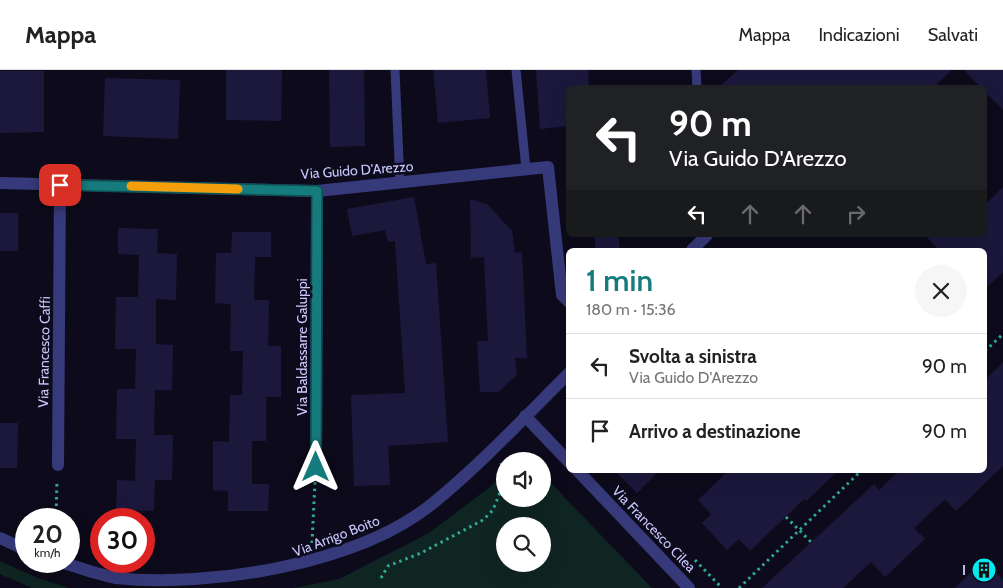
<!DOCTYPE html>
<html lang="it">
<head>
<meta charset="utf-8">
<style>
	:root { --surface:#fff; --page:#f6f6f6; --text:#222; --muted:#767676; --line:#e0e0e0; --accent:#157b7d }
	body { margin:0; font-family:Cabin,sans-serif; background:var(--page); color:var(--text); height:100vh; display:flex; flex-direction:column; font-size:19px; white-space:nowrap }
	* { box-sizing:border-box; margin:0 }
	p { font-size:16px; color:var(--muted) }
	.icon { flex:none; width:28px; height:28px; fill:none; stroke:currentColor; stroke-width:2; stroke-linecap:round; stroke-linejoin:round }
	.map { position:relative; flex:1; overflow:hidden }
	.side { position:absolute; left:566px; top:178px; width:421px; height:225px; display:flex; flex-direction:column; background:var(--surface); border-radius:8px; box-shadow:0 5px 20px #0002 }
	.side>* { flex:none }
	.guide { position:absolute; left:566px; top:15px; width:421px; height:152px; border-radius:8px; box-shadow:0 5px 20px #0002; background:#202124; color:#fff; overflow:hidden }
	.fabs { position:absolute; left:496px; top:382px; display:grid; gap:10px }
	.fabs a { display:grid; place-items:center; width:55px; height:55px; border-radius:50%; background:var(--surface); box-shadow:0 5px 20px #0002; font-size:25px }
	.speed { position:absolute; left:15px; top:438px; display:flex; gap:10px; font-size:25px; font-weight:700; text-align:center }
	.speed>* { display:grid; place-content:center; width:65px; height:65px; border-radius:50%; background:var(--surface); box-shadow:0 5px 20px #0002; line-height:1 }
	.speed small { font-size:12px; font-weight:400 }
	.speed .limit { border:8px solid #d22; background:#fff; color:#111 }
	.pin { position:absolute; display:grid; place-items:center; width:42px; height:42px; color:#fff; margin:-21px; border-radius:10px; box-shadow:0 2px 8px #0006 }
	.me { position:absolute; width:55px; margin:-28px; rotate:0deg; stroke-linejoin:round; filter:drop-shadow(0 0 4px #0008) }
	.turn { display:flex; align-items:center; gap:18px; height:105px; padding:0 20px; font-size:22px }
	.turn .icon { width:65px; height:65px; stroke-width:2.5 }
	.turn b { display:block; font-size:35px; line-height:42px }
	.lanes { display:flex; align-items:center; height:48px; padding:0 20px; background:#0003; justify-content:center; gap:25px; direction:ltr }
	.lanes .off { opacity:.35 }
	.round { display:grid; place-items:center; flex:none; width:52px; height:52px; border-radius:26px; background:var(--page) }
	.headline { display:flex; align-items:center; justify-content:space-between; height:85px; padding:0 20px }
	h1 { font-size:30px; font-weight:600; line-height:38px; color:var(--accent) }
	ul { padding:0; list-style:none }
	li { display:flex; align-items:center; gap:15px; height:65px; padding:0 20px; border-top:1px solid var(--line) }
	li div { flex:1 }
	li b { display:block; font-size:19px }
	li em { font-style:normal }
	header { display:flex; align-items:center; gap:30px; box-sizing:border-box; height:70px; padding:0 25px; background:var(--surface); border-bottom:1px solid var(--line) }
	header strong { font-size:24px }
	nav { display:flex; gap:28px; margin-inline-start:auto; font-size:18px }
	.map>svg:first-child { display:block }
</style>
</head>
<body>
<header>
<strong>Mappa</strong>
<nav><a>Mappa</a><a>Indicazioni</a><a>Salvati</a></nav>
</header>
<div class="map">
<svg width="1003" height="518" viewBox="0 0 1003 518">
	<rect width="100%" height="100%" fill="#0d0b1b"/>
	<!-- green -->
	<g fill="#0f2522" fill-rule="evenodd">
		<path d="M505,402v27h37l1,-24 109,113h-358l45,-9 90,-46 61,-46zM505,456h37v38h-37z"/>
		<path d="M0,491l38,17 31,10h-37l-32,-14z"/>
	</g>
	<!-- building -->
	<g fill="#1c183c">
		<path d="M226,0h56l-1,51 -55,-1z"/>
		<path d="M329,0h35l1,76 -35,1z"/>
		<path d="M433,0h53l4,48 -52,5z"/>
		<path d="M536,0h52l1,18h-20v38l-29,3z"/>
		<path d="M738,0h213l-18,18h-215z"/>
		<path d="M964,0h39v40l-18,-18v-4h-4z"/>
		<path d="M0,1h44v61l-44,1z"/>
		<path d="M105,8l75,2 -2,59 -75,-3z"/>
		<path d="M1003,117v85l-18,17v-39h-46l-14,-15h60v-30z"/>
		<path d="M414,127l12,67 10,-1 12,179 -60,4 2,39 -36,1 -3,-91 54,-2 -10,-152 -7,1 -3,-12 -33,6 -5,-27z"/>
		<path d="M470,129l17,5 25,27 3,22 7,-1 5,106h-12l2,17 -19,17h-18l-3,-51h11l-4,-84 -13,1z"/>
		<rect x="0" y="143" width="18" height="38"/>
		<path d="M118,158l40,1 -1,24 20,1 -1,46 -20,-1v45l17,1 -1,45h-17l-1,45h19l-1,45h-17l-1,31 -38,-1 1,-30 18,1 1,-42h-20l1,-50h18l1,-40h-21l1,-52h22l1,-42 -21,-1z"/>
		<path d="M232,162h39v25h-16l-1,43h15l-1,46h13v51h-15v44h-14v43h17l-1,27h-40v-20l-15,-1v-49l16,1 1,-47h12l1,-44h-13l1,-47 -16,-1 1,-50h15z"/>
		<path d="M594,165h24l2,15h-24z"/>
		<path d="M1003,292v104l-47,45 -11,-12 -31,29 11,11 -40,38 -14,-15 -28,26h-81l112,-104 5,6 21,-20h85v-90z"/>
		<path d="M0,353h18l-1,45h-17z"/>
		<path d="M614,400h46l-23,23z"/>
		<path d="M729,400h110l-33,31 -2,-2 -54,52 -11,-12 -12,11 -25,-27 9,-9 -13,-14z"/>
		<path d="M984,490l19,20v8h-48z"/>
	</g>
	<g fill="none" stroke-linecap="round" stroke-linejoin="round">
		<!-- path -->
		<g stroke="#2faa98" stroke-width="3" stroke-dasharray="2.5 4" stroke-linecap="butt">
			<path d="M985,281l18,-17"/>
			<path d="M501,393l4,11"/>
			<path d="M786,447l25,25"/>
			<path d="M56,449l1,-39"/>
			<path d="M312,473l3,-61"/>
			<path d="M695,490l27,28"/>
			<path d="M381,508l7,-12 33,-13 62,-33 10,-10 12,-30"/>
			<path d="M739,518l123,-118"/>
		</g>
		<!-- service -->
		<g stroke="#373a7a" stroke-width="9">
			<path d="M395,0l5,113"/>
			<path d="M516,0l10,99"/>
			<path d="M696,0l1,18"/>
		</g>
		<!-- minor -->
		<g stroke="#373a7a" stroke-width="12">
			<path d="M0,113l317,8 231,-24 14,128 7,7"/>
			<path d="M692,180l15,-15"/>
			<path d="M525,346l44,46"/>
			<path d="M58,395l2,-280"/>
			<path d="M316,397l1,-276"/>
			<path d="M577,400l112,118"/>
			<path d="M0,468l26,12"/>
			<path d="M58,491c19,6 38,13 58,17 94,10 241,-14 316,-74 49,-40 92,-86 137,-131"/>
		</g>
	</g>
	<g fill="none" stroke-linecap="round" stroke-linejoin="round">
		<defs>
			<path id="route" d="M60,115l257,6 -1,276"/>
		</defs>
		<!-- route casing -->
		<use href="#route" stroke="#0e5051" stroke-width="12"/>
		<!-- route -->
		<use href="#route" stroke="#157b7d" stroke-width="9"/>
		<!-- slow -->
		<path stroke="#f59e0b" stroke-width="9" d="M131,116l107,3"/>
	</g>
	<!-- icons -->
	<defs>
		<symbol id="building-disc" viewBox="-11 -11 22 22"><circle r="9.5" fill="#05e8ec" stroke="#0d0b1b"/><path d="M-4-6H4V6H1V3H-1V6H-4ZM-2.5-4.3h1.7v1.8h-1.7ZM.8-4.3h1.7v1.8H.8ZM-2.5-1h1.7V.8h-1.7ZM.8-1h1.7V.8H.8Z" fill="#111"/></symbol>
	</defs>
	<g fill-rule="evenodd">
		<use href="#building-disc" x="970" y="486" width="28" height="28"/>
	</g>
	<g text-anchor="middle" stroke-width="5" stroke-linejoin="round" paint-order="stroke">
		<!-- street labels -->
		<g font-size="14" fill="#c9c7fe" stroke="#0d0b1b">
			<text transform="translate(357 100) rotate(-4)" y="5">Via Guido D'Arezzo</text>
			<text transform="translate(302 277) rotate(-90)" y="5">Via Baldassarre Galuppi</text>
			<text transform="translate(44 282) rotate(-89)" y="5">Via Francesco Caffi</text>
			<text transform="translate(654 459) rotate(46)" y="5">Via Francesco Cilea</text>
			<text transform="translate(336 466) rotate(-21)" y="5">Via Arrigo Boito</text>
		</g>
		<!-- poi labels -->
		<g font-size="14" font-weight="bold" fill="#c9c7fe" stroke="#0d0b1b" text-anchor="end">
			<text x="966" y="505">I</text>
		</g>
	</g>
</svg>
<div class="fabs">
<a><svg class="icon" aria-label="sound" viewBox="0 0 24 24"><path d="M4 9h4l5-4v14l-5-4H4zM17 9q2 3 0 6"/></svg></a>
<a><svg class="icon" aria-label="search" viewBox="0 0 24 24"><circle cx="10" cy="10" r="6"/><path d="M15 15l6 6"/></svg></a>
</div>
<div class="speed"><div>20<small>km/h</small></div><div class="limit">30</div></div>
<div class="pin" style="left:60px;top:115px;background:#d93025"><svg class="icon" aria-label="arrive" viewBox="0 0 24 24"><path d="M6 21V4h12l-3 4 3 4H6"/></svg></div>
<svg class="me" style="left:316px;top:397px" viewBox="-20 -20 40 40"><path d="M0-17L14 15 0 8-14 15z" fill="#157b7d" stroke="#fff" stroke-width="4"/></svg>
<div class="guide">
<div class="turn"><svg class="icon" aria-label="left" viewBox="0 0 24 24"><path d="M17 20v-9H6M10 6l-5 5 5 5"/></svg><div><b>90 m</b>Via Guido D'Arezzo</div></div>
<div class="lanes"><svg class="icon" aria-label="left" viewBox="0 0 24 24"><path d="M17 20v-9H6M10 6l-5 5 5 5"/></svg><svg class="icon off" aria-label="ahead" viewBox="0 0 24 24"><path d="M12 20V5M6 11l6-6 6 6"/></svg><svg class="icon off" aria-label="ahead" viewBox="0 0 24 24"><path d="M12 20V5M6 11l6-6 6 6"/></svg><svg class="icon off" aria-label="right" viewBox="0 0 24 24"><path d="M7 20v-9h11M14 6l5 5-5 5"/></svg></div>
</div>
<section class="side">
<div class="headline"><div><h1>1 min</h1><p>180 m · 15:36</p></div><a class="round"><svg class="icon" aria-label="close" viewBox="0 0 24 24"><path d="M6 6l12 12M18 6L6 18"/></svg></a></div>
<ul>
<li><svg class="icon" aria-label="left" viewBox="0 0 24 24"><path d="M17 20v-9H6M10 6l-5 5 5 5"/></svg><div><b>Svolta a sinistra</b><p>Via Guido D'Arezzo</p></div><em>90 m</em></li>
<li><svg class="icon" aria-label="arrive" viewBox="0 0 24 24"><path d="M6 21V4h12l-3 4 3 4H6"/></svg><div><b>Arrivo a destinazione</b></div><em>90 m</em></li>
</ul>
</section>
</div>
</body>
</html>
